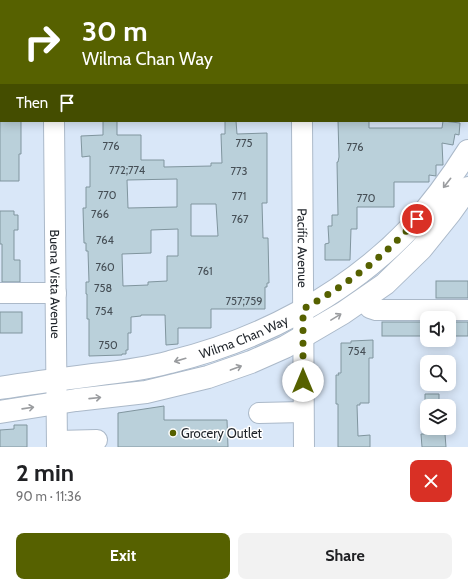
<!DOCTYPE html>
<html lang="en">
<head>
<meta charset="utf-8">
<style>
	:root { --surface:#fff; --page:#f2f2f2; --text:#202124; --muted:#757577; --accent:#566100 }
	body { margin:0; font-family:Cabin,sans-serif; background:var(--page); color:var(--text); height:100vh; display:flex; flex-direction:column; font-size:15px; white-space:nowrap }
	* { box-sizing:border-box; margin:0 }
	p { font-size:13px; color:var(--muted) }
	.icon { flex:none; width:22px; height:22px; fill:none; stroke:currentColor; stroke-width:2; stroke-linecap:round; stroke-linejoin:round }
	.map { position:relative; height:447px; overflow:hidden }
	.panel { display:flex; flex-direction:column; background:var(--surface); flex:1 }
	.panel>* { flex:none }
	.guide { position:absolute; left:0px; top:0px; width:468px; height:122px; box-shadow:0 2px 10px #0003; background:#566100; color:#fff; overflow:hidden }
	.fabs { position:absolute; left:420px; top:311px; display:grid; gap:8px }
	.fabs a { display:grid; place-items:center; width:36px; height:36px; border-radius:8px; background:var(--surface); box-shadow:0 2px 10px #0003; font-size:20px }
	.pin { position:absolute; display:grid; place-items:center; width:34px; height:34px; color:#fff; margin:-17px; border:2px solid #fff; border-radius:50%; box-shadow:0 1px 4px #0007 }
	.me { position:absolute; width:44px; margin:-22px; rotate:0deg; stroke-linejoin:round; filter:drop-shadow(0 0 3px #0008) }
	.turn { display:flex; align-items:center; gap:14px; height:84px; padding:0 16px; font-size:18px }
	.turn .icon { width:52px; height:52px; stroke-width:2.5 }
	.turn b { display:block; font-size:28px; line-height:34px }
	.then { display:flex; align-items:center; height:38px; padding:0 16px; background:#0003; gap:8px; font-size:15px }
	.round { display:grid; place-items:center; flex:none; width:42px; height:42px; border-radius:8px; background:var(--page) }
	.overview { display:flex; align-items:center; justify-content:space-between; height:68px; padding:0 16px }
	h1 { font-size:24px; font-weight:800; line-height:30px }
	.button { display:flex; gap:8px; margin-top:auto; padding:8px 16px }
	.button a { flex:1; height:46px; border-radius:8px; background:var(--accent); color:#fff; font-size:16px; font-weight:800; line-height:46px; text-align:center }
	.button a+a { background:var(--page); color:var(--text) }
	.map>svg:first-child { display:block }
</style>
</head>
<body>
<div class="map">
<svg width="468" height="447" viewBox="0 0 468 447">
	<rect width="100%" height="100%" fill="#d9e7f8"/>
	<!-- building -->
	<g fill="#bad0da" stroke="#80959e" fill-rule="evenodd">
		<path d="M0,121h21v33h-2v27h-19z"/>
		<path d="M103,121h14v14h24v25h23v7l47,-1v-3h11l-1,-29h4v-13h11l1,13 30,-1v70h-5l1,34v1h5l1,45h-2v4h-2v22h-54v19h-33v16l-12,1 -1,-30h-24v1l-10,1v16h-3v17h-2v4h-4v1l-33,1v-37h-2v-25h-1v-12h3l-1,-31h-2v-8h-2l-1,-35h3v-21h4v-31l-8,1 -1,-21 22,-1zM177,179v28l-49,1 -1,-28zM191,204h25l2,32h-27zM178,229v27h-11v25l-19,1v3l-25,1 -1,-32 29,-1v-23z"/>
		<path d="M338,121h31v7h73l1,-7 17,2 -1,12 -4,-1 -2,11 -11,-2 1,22h-7v11l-7,-1v7h-35v25h-37v22h-6l-1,31h-25v-16l4,-1 -1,-17h4v-11h6l-1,-53h1l1,-5z"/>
		<path d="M0,211h14v4h4v15h-4v30h6v22h-18v-38h-2z"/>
		<rect x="436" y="281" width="32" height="17"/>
		<rect x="0" y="312" width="22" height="21"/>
		<rect x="382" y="322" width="45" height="14"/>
		<rect x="449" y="322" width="19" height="14"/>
		<path d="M373,340v18h-4v45h-9v2h-3l1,31 12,-1v12h-32v-43h-2v-29h3l-1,-2h3v-30h10v-2z"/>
		<path d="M425,394h14v11l-14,1z"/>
		<path d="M164,406v14h63l1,27h-110v-34z"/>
		<path d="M14,425h13v22h-27v-17l14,-1z"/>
		<path d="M421,434h24l1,13h-24z"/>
	</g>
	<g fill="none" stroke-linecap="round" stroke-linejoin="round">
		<defs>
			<g id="minor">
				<path d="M53,0v1"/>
				<path d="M301,0v1"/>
				<path d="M467,23h1"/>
				<path d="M0,25h1"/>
				<path id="s1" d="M54,121l3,326"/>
				<path id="s2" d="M302,121l2,326"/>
				<path d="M0,293h56"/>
				<path d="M363,299l7,9 6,2h92"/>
				<path d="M259,413l44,-1"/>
				<path d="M57,441l40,-1"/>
			</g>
			<g id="major">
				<path id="s3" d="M0,388c31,-5 62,-9 93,-13 26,-3 52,-6 77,-13 90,-22 176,-67 240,-134 22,-24 41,-50 58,-77"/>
				<path d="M0,412l76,-12 70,-8 62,-15 43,-15 34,-15 58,-34 42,-29 36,-35 29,-36 18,-25"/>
			</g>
		</defs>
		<!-- minor casing -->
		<use href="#minor" stroke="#abb9c9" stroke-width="22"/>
		<!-- major casing -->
		<use href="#major" stroke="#abb9c9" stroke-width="24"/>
		<!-- minor -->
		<use href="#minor" stroke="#fff" stroke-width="20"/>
		<!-- major -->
		<use href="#major" stroke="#fff" stroke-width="22"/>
	</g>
	<!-- one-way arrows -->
	<defs><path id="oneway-shaft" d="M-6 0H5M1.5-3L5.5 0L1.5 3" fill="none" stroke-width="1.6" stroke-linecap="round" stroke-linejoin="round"/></defs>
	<g stroke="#9a9c9f">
		<use href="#oneway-shaft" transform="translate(447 183) rotate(128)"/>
		<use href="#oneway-shaft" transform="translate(336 317) rotate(-31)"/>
		<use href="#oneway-shaft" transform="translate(180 360) rotate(164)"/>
		<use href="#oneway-shaft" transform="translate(236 368) rotate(-20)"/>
		<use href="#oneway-shaft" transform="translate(95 398) rotate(-6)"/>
		<use href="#oneway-shaft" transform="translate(28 408) rotate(-8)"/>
	</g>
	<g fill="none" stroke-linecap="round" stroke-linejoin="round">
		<!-- route -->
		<path stroke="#566100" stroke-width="7" stroke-dasharray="0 12.6" d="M303,381v-72c42,-23 83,-53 114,-90"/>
	</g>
	<!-- markers -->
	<circle fill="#566100" stroke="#fff" stroke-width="1.5" cx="173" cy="433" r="4"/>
	<g text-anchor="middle" stroke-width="3" stroke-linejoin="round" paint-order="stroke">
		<!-- number labels -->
		<g font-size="11" fill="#464f56">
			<text x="244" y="147">775</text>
			<text x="111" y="150">776</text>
			<text x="355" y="151">776</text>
			<text x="127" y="174">772;774</text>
			<text x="239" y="175">773</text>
			<text x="107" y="199">770</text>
			<text x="239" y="200">771</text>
			<text x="366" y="202">770</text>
			<text x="100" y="218">766</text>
			<text x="240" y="223">767</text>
			<text x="105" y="244">764</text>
			<text x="105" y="271">760</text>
			<text x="205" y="275">761</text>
			<text x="103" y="292">758</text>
			<text x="244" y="305">757;759</text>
			<text x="104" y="315">754</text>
			<text x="108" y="349">750</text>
			<text x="357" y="355">754</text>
		</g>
		<!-- street labels -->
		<g font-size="13" fill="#1f242a" stroke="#fff">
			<text dy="5" stroke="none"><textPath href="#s2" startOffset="127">Pacific Avenue</textPath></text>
			<text dy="5" stroke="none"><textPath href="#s1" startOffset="163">Buena Vista Avenue</textPath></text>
			<text dy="5" stroke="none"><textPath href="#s3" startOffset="250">Wilma Chan Way</textPath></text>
		</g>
		<!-- poi labels -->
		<g font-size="13" fill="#1f242a" stroke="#fff" text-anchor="start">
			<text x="181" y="438">Grocery Outlet</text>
		</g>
	</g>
</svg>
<div class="fabs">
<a><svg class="icon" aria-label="sound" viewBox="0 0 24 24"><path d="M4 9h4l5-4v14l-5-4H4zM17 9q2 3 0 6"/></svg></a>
<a><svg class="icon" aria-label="search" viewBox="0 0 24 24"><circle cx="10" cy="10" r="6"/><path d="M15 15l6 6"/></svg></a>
<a><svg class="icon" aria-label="layers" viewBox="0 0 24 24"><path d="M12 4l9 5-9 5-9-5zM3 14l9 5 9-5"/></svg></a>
</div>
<div class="pin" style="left:417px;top:219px;background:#d93025"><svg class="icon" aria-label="arrive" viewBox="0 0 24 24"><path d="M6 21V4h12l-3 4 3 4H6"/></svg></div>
<svg class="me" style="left:303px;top:381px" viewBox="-20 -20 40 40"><circle r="19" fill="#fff"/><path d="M0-13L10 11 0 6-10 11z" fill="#566100"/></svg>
<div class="guide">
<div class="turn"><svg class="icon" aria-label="right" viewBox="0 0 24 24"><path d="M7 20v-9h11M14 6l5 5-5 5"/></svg><div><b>30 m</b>Wilma Chan Way</div></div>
<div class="then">Then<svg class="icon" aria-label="arrive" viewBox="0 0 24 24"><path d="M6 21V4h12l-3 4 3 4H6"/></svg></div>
</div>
</div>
<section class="panel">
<div class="overview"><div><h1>2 min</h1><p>90 m · 11:36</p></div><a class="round" style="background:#d93025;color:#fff"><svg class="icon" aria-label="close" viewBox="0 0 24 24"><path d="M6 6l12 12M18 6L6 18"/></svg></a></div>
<div class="button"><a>Exit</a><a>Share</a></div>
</section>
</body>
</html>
